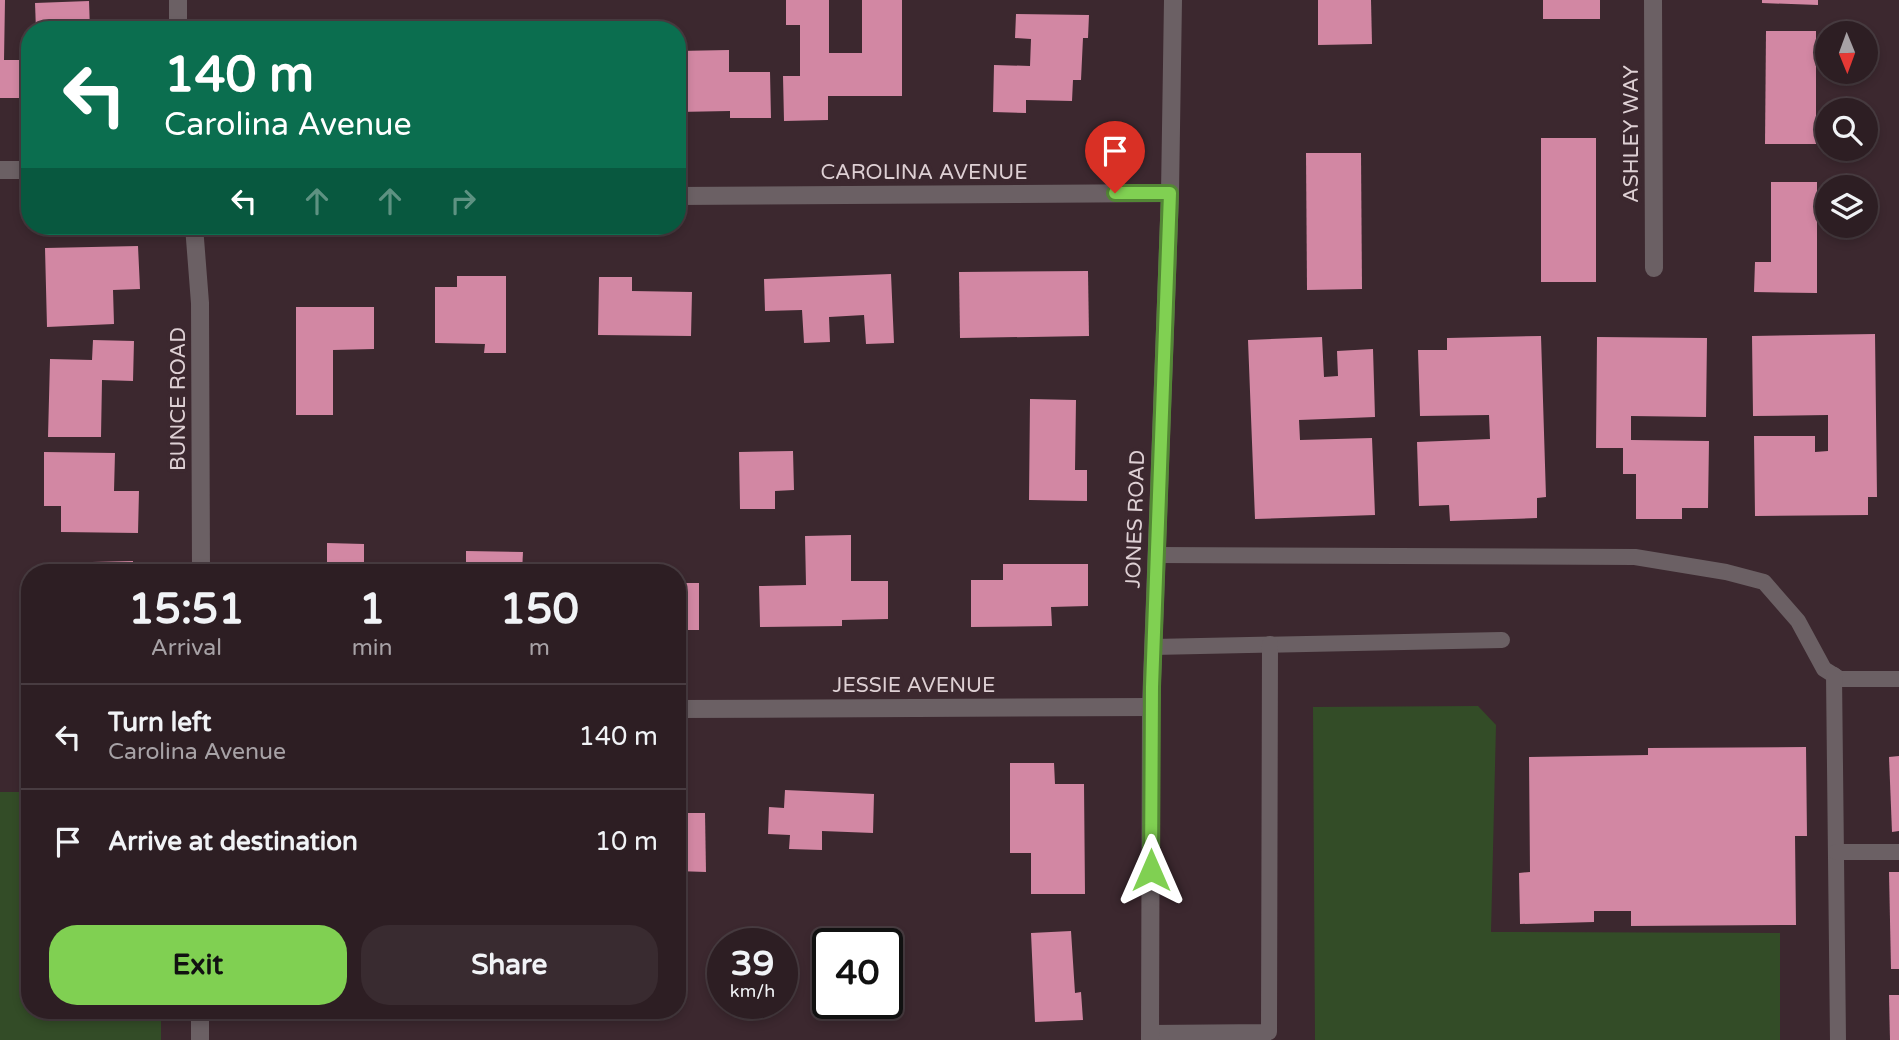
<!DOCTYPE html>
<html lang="en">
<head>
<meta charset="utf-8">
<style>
	:root { --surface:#2d1e23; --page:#392b30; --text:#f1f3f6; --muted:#a7a2a6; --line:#483c41; --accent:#80d052 }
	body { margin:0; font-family:"Varela Round",sans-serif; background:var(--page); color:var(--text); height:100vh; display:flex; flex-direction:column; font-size:26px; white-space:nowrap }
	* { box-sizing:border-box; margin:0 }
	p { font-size:23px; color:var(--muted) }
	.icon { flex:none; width:38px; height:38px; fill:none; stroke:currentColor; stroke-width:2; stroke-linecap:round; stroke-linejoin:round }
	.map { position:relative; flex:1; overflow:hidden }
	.side { position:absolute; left:21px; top:564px; width:665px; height:455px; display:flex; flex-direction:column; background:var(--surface); border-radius:28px; box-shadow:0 4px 10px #0003,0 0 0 2px var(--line) }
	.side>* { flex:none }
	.guide { position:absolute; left:21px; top:21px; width:665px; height:214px; border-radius:28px; box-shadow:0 4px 10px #0003,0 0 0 2px var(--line); background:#0b6e4f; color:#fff; overflow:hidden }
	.needle { width:46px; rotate:179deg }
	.controls { position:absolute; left:1815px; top:21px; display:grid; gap:14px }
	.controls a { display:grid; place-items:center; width:63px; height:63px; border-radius:50%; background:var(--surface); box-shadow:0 4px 10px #0003,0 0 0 2px var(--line); font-size:35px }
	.speed { position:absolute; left:707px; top:928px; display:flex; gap:14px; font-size:35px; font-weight:700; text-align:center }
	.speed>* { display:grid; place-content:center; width:91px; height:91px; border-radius:50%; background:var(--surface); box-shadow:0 4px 10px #0003,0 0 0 2px var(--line); line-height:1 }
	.speed small { font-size:18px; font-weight:400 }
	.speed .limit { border:4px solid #111; border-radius:10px; background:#fff; color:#111 }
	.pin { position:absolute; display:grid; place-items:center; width:60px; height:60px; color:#fff; margin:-72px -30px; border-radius:50% 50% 50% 0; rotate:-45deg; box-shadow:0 0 7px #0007 }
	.pin .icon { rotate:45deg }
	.me { position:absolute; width:77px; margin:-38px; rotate:0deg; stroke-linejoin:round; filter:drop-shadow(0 0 5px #0008) }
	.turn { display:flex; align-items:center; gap:24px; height:147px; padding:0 28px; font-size:32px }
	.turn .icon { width:91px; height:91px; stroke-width:2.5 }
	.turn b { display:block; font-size:49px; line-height:60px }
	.lanes { display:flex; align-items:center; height:66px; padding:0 28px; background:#0003; justify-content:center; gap:35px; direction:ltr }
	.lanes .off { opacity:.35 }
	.eta { display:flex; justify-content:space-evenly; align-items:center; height:119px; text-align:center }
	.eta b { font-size:42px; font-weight:800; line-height:49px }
	.action { display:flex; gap:14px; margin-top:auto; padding:14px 28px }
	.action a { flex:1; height:80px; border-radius:28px; background:var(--accent); color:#111; font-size:28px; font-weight:800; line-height:80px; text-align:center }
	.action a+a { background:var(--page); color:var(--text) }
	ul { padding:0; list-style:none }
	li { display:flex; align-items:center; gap:21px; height:105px; padding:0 28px; border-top:2px solid var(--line) }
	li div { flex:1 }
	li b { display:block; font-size:26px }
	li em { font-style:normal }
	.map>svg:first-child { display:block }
</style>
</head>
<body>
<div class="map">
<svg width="1899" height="1040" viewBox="0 0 1899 1040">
	<rect width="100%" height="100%" fill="#3c282f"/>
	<!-- green -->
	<g fill="#334c27">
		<path d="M1478,706l18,19 -5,207 289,1v107h-465l-2,-333z"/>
		<path d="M0,792h30v218h131v30h-161z"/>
	</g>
	<!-- building -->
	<g fill="#d287a3">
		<path d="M0,0h5l-1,60h23l-1,38h-26z"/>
		<path d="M786,0h43v53h33v-53h40v96h-74v24l-44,1 -1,-45h17v-51h-14z"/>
		<path d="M1318,0h53l1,44 -54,1z"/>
		<rect x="1543" y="0" width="57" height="19"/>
		<path d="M1762,0h56v5l-56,-2z"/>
		<path d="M89,1l1,29h-54l-1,-27z"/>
		<path d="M1016,14l73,1 -1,23h-5l-2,42h-8l-1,21 -46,-1v13l-33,-1 1,-47 36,1 1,-27 -16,-1z"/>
		<path d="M1766,31h50v113h-51z"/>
		<path d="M729,50v22h41l1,46h-41v-7l-53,1v-61z"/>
		<rect x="1541" y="138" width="55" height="144"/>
		<path d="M1306,153h55l1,136 -55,1z"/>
		<path d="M1771,182h46v111l-63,-1 1,-30h16z"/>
		<path d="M138,246l2,43 -27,1 1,34 -67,3 -2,-79z"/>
		<path d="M1088,271l1,65 -129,2 -1,-66z"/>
		<path d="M891,274l3,69 -28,1 -2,-29 -35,2 1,25 -26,1 -2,-33 -37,1 -1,-32z"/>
		<path d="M457,276h49v77h-22l1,-9 -50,-1v-56h22z"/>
		<path d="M599,277h33v14l60,1 -1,44 -93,-1z"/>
		<path d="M296,307h78v42l-41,1v65h-37z"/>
		<path d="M1875,334l2,163h-9v18l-113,1 -1,-80h61v16l13,-1v-36l-75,1 -1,-80z"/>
		<path d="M1541,336l5,161 -9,1v20l-87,3 -1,-16 -30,1 -2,-64 73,-3 -1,-24 -69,1 -2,-66h29v-12z"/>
		<path d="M1322,337l2,40 14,-1 -1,-25 36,-2 2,68 -76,3 1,20 72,-2 3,77 -120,4 -7,-179z"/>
		<path d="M1597,337l110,1 -1,79 -75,-1v24l78,1 -1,67h-26v11h-46v-45h-13v-26h-27z"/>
		<path d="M93,340l41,1 -1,40 -31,-1 -1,57h-53l2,-78 42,1z"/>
		<path d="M1030,399l46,1 -1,70h12v31l-58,-1z"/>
		<path d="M793,451l1,39 -19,1v18h-35l-1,-57z"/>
		<path d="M44,452l71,1 -1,38h25l-1,42 -77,-1v-26h-17z"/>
		<path d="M851,535v46h37v38l-46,1v6l-82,1 -1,-41 47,-1 -1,-49z"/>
		<path d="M327,543l37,1v28h-37z"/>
		<path d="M466,551l57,1 -1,20h-56z"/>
		<path d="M133,561v11h-40l-1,-10z"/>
		<path d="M1003,564h85v42l-37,1 1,19 -81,1v-47h32z"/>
		<rect x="677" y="583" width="22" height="47"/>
		<path d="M1806,747l1,89h-12l1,89 -165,1v-15h-37v11l-74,2 -1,-51 11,-1 -1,-115 119,-2v-7z"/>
		<path d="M1899,756v75l-7,1 -3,-75z"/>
		<path d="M1010,763h44l1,21h29l1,110h-54v-41h-21z"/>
		<path d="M785,790l89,4 -1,39 -51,-2v19l-33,-1 1,-14 -22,-1 1,-27 15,1z"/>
		<path d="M677,813h28l1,59 -29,-1z"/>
		<path d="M1889,872h10v97h-8z"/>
		<path d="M1071,931l4,62 6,-1 2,28 -48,2 -4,-89z"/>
		<path d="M1889,995h10v45h-9z"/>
	</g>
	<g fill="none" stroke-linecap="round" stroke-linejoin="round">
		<!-- service -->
		<g stroke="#6b6064" stroke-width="16">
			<path d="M1157,555l478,2 91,15 38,10 34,39 26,48 16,10h59"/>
			<path d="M1153,647l349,-7"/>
			<path d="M1834,675l4,365"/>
			<path d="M1836,852h63"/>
			<path d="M1150,1033l119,-1 1,-388"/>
		</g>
		<!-- minor -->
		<g stroke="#6b6064" stroke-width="18">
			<path d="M1653,0l1,268"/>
			<path d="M178,30v-30"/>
			<path d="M0,170h30"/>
			<path d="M677,196l493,-3"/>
			<path d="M194,226l6,77 1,269"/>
			<path d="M677,709l474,-2"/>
			<path d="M200,1040v-30"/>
		</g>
		<!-- tertiary -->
		<path stroke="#6b6064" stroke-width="18" d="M1150,1040l1,-333 19,-514 3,-193"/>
	</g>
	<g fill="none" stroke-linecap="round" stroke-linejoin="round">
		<defs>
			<path id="route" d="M1115,193h55l-18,494 -1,183"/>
		</defs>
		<!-- route casing -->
		<use href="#route" stroke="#538735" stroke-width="18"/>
		<!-- route -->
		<use href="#route" stroke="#80d052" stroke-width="12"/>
	</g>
	<g text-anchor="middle" stroke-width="7" stroke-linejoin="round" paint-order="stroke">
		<!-- street labels -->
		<g font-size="21" fill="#ded0d4" stroke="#3c282f">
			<text transform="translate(1631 134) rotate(-90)" y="7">ASHLEY WAY</text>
			<text x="924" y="179">CAROLINA AVENUE</text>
			<text transform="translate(178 399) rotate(-90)" y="7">BUNCE ROAD</text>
			<text transform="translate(1135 519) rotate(-88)" y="7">JONES ROAD</text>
			<text x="914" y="692">JESSIE AVENUE</text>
		</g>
	</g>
</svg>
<div class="controls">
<a><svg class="needle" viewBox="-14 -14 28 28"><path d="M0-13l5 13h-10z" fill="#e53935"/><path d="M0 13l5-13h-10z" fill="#a7a2a6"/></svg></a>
<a><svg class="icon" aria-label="search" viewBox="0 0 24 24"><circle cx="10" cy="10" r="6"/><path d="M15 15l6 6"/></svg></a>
<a><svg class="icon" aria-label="layers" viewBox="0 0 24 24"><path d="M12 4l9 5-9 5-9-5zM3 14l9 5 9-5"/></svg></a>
</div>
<div class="speed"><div>39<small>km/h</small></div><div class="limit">40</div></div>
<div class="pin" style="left:1115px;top:193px;background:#d93025"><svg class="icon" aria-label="arrive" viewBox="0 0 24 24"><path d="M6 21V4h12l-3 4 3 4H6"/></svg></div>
<svg class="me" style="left:1151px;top:870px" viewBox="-20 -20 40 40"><path d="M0-17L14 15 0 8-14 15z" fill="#80d052" stroke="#fff" stroke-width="4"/></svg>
<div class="guide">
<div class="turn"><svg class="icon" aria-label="left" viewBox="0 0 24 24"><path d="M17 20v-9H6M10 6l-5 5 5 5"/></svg><div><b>140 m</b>Carolina Avenue</div></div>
<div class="lanes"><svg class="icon" aria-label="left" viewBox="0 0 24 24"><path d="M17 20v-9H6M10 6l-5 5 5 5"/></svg><svg class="icon off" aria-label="ahead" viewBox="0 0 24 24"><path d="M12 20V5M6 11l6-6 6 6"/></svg><svg class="icon off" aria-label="ahead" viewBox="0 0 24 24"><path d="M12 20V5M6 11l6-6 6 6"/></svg><svg class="icon off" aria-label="right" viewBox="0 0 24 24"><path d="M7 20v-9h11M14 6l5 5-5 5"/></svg></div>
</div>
<section class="side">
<div class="eta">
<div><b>15:51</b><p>Arrival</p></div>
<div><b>1</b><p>min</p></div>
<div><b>150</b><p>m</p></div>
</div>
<ul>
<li><svg class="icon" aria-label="left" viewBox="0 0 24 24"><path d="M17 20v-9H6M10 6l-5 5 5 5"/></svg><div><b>Turn left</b><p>Carolina Avenue</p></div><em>140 m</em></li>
<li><svg class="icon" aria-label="arrive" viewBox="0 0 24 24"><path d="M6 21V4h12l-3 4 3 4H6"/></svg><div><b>Arrive at destination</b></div><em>10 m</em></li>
</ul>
<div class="action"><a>Exit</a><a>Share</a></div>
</section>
</div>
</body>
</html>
